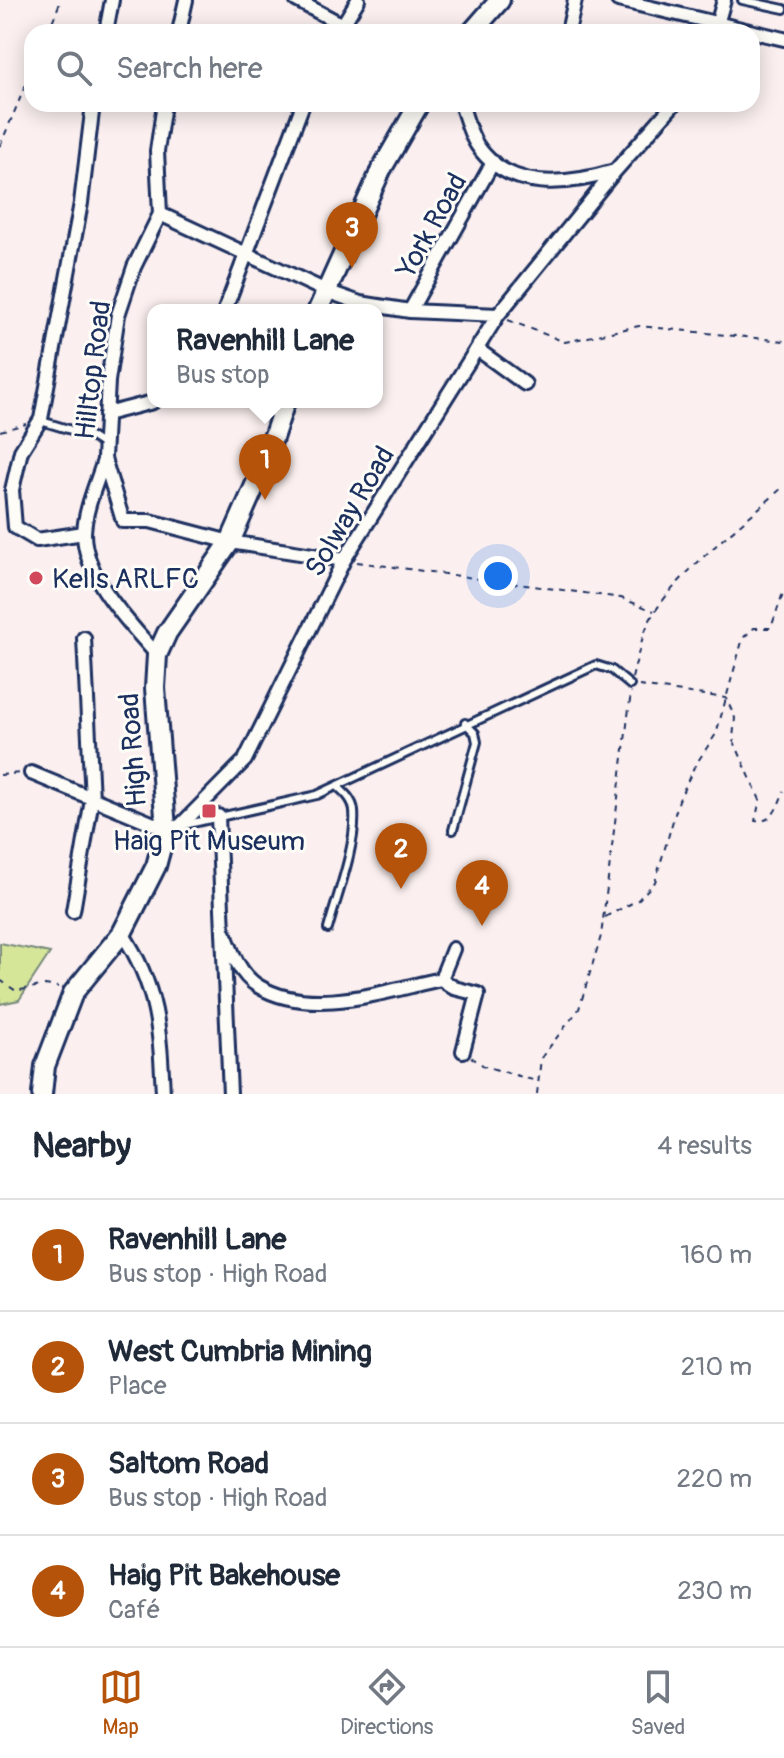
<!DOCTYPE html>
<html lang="en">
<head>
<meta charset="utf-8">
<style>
  body { margin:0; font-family:Pangolin,sans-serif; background:#f6f6f7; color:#1f2937 }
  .you { position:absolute; left:498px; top:576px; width:28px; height:28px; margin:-20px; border:6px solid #fff; border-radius:50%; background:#1a73e8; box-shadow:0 0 0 12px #1a73e833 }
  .badge { display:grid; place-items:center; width:52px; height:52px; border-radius:50%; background:#b45309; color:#fff; font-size:26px; font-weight:700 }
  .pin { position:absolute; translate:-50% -66px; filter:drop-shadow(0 2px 4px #0008) }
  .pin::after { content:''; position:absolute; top:42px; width:28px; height:24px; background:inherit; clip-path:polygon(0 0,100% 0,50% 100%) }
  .popup { position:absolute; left:147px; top:304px; width:236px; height:104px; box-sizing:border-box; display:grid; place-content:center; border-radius:16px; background:#fff; filter:drop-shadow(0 2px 6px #0005); font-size:26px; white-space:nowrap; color:#747a83 }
  .popup b { font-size:30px; color:#1f2937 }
  .popup::after { content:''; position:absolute; left:50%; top:100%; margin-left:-16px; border:16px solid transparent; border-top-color:#fff }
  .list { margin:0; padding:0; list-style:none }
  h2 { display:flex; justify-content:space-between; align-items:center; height:104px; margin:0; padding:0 32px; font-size:34px }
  h2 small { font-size:26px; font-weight:400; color:#747a83 }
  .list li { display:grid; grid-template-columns:52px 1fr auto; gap:24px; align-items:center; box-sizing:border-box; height:112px; padding:0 32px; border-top:2px solid #e0e1e3 }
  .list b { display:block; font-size:30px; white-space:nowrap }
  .list p { margin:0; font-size:26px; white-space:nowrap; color:#747a83 }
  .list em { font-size:26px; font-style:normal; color:#747a83 }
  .icon { flex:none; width:44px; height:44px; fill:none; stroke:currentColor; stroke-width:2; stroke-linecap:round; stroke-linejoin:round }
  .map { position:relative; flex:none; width:784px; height:1094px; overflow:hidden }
  .search { position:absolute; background:#fff; box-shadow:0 4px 20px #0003; left:24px; right:24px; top:24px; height:88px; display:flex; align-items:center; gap:20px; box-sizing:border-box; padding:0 28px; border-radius:24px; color:#747a83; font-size:30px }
  .sheet { height:552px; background:#fff }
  nav { display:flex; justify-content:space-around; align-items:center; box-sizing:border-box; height:112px; border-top:2px solid #e0e1e3; background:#fff; font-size:22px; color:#747a83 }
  nav a { display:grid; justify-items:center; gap:4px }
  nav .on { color:#b45309 }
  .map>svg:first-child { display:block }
  .green { fill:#d6e699; stroke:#788a7c; stroke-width:2 }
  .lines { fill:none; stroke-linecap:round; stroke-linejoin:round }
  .lane-casing { stroke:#1b2f5e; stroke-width:12 }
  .street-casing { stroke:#1b2f5e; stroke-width:18 }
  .secondary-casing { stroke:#1b2f5e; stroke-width:24 }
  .path { stroke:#1b2f5e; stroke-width:2; stroke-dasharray:6 6; stroke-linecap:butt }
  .lane { stroke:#fdfcf7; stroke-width:6 }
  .street { stroke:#fdfcf7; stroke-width:12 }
  .secondary { stroke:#fdfcf7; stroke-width:18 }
  .poi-dot { fill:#d1495b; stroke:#fdfcf7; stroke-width:3 }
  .labels { text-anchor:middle; stroke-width:6; stroke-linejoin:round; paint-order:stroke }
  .street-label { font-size:28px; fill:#1b2f5e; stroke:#fdfcf7 }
  .poi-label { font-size:28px; fill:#1b2f5e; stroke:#fdfcf7; text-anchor:start }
</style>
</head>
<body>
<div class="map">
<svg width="784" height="1094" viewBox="0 0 784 1094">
  <rect width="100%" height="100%" fill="#fbefef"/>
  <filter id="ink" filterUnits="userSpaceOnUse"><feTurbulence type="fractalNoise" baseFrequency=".0125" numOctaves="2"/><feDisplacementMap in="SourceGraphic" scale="16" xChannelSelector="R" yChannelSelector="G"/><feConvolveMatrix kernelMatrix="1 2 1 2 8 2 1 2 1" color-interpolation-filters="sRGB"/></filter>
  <g filter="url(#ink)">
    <path class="green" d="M 0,943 L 50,953 L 19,1000 L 0,1004 Z"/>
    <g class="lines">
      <defs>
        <path id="lane" d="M 742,0 L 784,9
          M 41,421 L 88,435 L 105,446
          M 184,825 L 317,795 L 596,665 L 612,670 L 630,685
          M 453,830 L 477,742 L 475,733 L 465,723
          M 328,929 C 337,896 357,844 354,811 C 353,800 345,793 337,786"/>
        <path id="street" d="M 296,0 L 356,32
          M 618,0 L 784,39
          M 339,31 L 358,0
          M 106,32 L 112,0
          M 179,32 L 186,0
          M 568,32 L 575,0
          M 715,32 L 724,0
          M 164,104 L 157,151 L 160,214 L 134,267 L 118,315 L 108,381 L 104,458 L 123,521 L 150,521 L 230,542 L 344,560
          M 461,104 C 466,117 469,133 477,145 C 509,193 568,185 615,171
          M 160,214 L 326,291 L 360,303 L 410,311 L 498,315
          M 225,310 L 303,104
          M 410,311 L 493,162
          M 477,349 L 525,384
          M 106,414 L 153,402
          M 104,460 C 97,483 85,508 84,533 C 84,578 130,623 157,655
          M 84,533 L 37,540 L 15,527 L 12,490 L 21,451 L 41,419 L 81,203 L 93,104
          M 31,773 L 166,829 L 180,826 L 245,760 L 344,560 L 498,315 L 615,171 L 674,104
          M 218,816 L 230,1094
          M 73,911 L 92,799 L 84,638
          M 122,933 C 158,987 160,1031 163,1094
          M 225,934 C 232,953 240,975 258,986 C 311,1018 385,991 441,979 L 453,949
          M 441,979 L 454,988 L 478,994 L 463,1051"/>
        <path id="secondary" d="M 472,32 L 500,0
          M 318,310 L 381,170 L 419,104
          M 42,1094 L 45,1066 L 73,993 L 122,933 L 156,866 L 166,829 L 155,688 L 157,655 L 167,633 L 230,542 L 264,465 L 285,402"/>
      </defs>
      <use href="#lane" class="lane-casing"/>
      <use href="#street" class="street-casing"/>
      <use href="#secondary" class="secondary-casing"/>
      <path class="path" d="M 48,32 L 61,0
        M 0,146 L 32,70
        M 508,320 L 565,342 L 639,326 L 784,341
        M 0,431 L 26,424
        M 357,562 L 621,598 L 654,611
        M 632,678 C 638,656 642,632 654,613 C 684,567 744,523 784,486
        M 639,686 L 726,698 L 735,718 L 733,739 L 760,800 L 755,821 C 774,823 778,805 784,791
        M 0,775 L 21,773
        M 605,917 L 638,900 L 655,882 L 679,800 L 694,767 L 716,734 L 743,638 L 754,628 L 771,628 L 784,590
        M 0,980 L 16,991 L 45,985 L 58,987
        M 471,1057 L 484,1066 L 536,1081
        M 537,1094 L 541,1058 L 579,1009 L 601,936 L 631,692"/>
      <use href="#lane" class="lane"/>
      <use href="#street" class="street"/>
      <use href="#secondary" class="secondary"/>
    </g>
  </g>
  <g class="poi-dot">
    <circle cx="36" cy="578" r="8"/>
    <rect x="201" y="803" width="16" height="16" rx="4"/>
  </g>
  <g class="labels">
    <g class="street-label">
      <text transform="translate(431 225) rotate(-61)" y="10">York Road</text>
      <text transform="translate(92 370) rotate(-83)" y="10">Hilltop Road</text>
      <text transform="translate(349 511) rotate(-59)" y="10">Solway Road</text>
      <text transform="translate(132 750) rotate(-94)" y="10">High Road</text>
    </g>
    <g class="poi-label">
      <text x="52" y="588">Kells ARLFC</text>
      <text x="209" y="850" text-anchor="middle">Haig Pit Museum</text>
    </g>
  </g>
</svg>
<div class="you"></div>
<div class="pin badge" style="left:265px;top:500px">1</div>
<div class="popup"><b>Ravenhill Lane</b>Bus stop</div>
<div class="pin badge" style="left:401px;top:889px">2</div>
<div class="pin badge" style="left:352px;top:268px">3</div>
<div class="pin badge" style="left:482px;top:926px">4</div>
<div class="search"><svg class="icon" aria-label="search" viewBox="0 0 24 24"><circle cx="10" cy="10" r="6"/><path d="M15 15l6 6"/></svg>Search here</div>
</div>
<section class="sheet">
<h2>Nearby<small>4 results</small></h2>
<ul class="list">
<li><span class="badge">1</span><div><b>Ravenhill Lane</b><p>Bus stop · High Road</p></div><em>160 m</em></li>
<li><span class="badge">2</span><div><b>West Cumbria Mining</b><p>Place</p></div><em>210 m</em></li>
<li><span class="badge">3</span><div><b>Saltom Road</b><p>Bus stop · High Road</p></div><em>220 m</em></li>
<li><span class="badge">4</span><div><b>Haig Pit Bakehouse</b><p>Café</p></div><em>230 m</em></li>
</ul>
</section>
<nav>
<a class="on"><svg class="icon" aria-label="map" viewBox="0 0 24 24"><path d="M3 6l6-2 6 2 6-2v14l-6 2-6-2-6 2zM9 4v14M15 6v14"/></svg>Map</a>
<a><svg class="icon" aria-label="directions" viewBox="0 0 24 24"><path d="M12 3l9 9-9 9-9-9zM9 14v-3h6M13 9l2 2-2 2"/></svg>Directions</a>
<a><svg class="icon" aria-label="saved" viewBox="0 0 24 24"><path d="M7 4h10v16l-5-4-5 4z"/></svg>Saved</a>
</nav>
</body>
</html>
